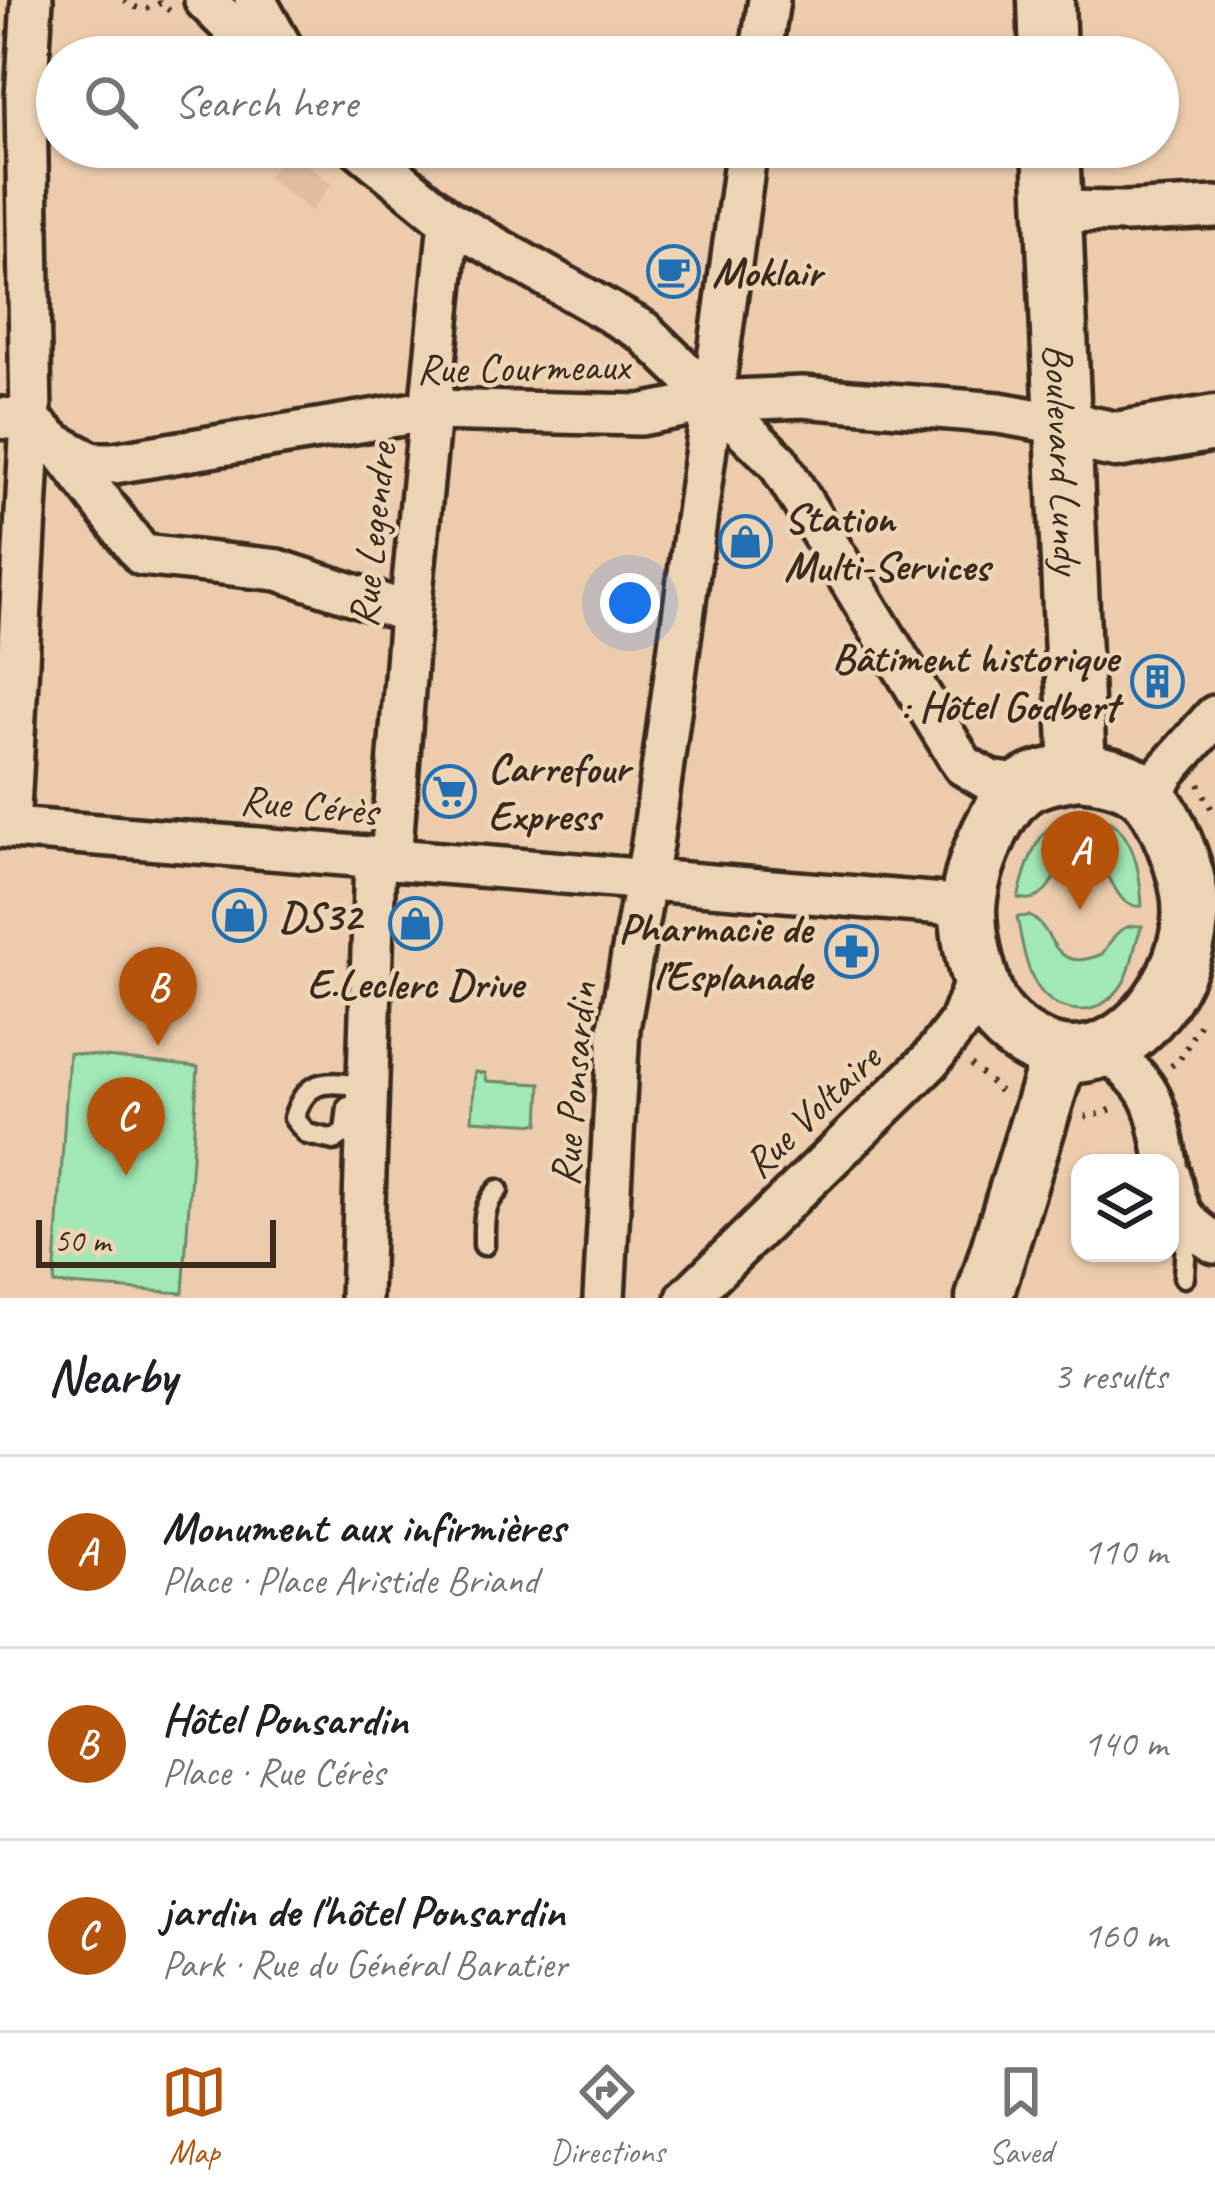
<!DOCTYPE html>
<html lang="en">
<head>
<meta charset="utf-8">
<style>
  body { margin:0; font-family:Caveat,sans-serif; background:#f2f2f2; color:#202124 }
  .controls { position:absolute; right:36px; bottom:36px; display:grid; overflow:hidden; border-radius:24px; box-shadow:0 3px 9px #0004 }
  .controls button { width:108px; height:108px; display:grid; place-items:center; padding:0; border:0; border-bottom:3px solid #e0e0e0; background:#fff; color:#202124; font:60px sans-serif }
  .scale { position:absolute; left:36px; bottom:30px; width:240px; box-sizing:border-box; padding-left:12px; border:6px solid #3b2a1e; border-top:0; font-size:33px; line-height:42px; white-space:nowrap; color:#3b2a1e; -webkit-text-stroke:9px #edd4b5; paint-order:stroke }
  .you { position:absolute; left:630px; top:603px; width:42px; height:42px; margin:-30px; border:9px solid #fff; border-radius:50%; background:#1a73e8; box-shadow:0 0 0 18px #1a73e833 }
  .badge { display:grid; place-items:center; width:78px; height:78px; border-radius:50%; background:#b45309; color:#fff; font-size:39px; font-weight:700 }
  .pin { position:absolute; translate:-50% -99px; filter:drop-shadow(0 3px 6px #0008) }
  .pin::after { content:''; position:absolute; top:63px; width:42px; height:36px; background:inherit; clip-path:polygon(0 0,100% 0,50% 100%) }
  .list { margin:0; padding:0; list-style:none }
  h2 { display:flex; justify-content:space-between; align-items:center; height:156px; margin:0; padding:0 48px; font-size:51px }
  h2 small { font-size:39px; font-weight:400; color:#757577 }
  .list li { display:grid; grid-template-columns:78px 1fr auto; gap:36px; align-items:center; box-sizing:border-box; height:192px; padding:0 48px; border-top:3px solid #e0e0e0 }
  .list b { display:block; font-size:45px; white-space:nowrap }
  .list p { margin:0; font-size:39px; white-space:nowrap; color:#757577 }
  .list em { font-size:39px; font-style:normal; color:#757577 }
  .icon { flex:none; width:66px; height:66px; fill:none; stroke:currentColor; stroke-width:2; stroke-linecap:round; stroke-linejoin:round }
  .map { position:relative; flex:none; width:1215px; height:1298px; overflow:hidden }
  .search { position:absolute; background:#fff; box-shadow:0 3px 9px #0004; left:36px; right:36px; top:36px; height:132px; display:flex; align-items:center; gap:30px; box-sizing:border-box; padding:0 42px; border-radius:66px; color:#757577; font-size:45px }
  .sheet { height:732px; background:#fff }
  nav { display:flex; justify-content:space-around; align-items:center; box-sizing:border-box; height:168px; border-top:3px solid #e0e0e0; background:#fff; font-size:33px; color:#757577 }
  nav a { display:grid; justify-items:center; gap:6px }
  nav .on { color:#b45309 }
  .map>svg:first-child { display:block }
  .built { fill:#e0bd9f }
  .green { fill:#a2e8b5; stroke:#6e896a; stroke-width:3 }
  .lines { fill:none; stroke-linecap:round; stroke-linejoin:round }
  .lane-casing { stroke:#3b2a1e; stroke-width:27 }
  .street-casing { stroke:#3b2a1e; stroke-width:48 }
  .secondary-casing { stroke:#3b2a1e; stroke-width:63 }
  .path { stroke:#3b2a1e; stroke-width:6; stroke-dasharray:3 9; stroke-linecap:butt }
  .lane { stroke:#edd4b5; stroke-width:18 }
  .street { stroke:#edd4b5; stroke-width:39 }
  .secondary { stroke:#edd4b5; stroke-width:54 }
  .labels { text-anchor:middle; stroke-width:9; stroke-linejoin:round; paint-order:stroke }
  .poi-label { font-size:42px; font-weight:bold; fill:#3b2a1e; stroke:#edd4b5; text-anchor:start }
  .street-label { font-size:42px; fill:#3b2a1e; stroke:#edd4b5 }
</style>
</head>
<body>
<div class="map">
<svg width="1215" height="1298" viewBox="0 0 1215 1298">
  <rect width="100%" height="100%" fill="#ecccad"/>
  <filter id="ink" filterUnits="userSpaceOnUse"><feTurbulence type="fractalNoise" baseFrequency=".00833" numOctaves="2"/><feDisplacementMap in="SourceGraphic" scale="24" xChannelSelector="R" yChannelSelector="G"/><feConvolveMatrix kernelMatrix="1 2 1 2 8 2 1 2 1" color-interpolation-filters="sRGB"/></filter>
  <g filter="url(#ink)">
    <path class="built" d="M 289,150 L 332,184 L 311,211 L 267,177 Z"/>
    <path class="green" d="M 1085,812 C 1132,820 1140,865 1142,906 C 1108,911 1115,851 1078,858 C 1049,863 1054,907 1018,898 C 1027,861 1040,814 1085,812 Z
      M 1029,916 C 1057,928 1049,976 1102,954 C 1114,938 1118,923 1142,926 C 1132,947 1134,970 1119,989 C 1109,1001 1095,1011 1079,1010 C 1029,1007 1025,956 1017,917 Z
      M 69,1053 L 198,1067 L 183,1293 L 54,1284 Z
      M 475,1072 L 485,1073 L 487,1081 L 541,1084 L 539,1124 L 472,1120 Z"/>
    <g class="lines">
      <defs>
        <path id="lane" d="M 348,1107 L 345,1132 L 334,1140 L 307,1134 L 294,1118 C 307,1074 331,1083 368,1086
          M 484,1245 C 484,1223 482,1206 498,1190
          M 1184,1277 L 1187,1224"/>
        <path id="street" d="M 205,0 L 262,57
          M 255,0 L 287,57
          M 760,57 L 769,0
          M 359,147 L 449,221 L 643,331 L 778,462 L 963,765 L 990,781 L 1025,786
          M 1054,211 L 1126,212 L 1215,207
          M 0,418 L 31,421 L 56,444 L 92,463 L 114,463 L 432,410 L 640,415 L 713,401 L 802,397 L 999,413 L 1061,424
          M 60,448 L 142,555 L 278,570 L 410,613
          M 1151,800 L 1166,771 L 1215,716
          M 0,827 L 968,906
          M 9,828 L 31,421 L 26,97 L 32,0
          M 391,859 L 410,613 L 449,221
          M 1104,1049 C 1155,1088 1155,1102 1167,1163
          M 1170,1176 C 1178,1215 1182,1221 1215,1243
          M 361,1298 L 375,858
          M 604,1298 L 619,1028 L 652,844 L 747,147
          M 687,1298 L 930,1061 L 959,1023 L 978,975"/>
        <g id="secondary">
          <path d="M 1046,0 L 1048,57"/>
          <path id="s1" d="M 1051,147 L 1078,771"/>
          <path d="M 1061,424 L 1087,434 L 1116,440 L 1215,423"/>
          <path d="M 1078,771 C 1096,773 1114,775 1131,784 C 1150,793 1162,814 1170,833 C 1182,860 1193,891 1190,921 C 1184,992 1116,1082 1038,1047 C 1017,1037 995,1019 986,997 C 976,970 968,938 968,908 C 970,871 994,807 1025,786 C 1039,777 1062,774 1078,771 Z"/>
          <path d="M 984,1298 L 1059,1056"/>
        </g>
      </defs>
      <use href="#lane" class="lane-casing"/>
      <use href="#street" class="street-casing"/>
      <use href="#secondary" class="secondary-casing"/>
      <path class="path" d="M 125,0 C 135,10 148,12 160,3 L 175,15
        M 1199,784 L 1215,816
        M 971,1065 L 1005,1096
        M 1171,1066 L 1180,1059 L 1200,1023
        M 1085,1117 L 1104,1113 L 1117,1106"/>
      <use href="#lane" class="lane"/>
      <use href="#street" class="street"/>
      <use href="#secondary" class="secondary"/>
    </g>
  </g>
  <defs>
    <symbol id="cafe-ring" viewBox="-11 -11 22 22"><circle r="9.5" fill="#edd4b5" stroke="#1f6fb2" stroke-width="1.5"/><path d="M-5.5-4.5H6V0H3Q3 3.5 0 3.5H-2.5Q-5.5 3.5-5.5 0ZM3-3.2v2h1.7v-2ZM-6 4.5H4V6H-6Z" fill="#1f6fb2"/></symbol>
    <symbol id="shop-ring" viewBox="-11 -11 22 22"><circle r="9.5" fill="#edd4b5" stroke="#1f6fb2" stroke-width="1.5"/><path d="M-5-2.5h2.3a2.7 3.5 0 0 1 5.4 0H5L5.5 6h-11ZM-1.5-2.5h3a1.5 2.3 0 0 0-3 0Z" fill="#1f6fb2"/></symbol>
    <symbol id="building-ring" viewBox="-11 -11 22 22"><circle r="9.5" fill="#edd4b5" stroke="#1f6fb2" stroke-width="1.5"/><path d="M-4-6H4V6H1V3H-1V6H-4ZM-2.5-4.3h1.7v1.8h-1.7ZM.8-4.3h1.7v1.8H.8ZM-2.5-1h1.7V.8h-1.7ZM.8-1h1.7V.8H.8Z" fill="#1f6fb2"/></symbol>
    <symbol id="supermarket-ring" viewBox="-11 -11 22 22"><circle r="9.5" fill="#edd4b5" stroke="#1f6fb2" stroke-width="1.5"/><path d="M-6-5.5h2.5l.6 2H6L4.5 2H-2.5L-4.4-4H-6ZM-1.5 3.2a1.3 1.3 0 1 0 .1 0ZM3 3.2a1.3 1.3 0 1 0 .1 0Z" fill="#1f6fb2"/></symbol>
    <symbol id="pharmacy-ring" viewBox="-11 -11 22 22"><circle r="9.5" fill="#edd4b5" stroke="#1f6fb2" stroke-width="1.5"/><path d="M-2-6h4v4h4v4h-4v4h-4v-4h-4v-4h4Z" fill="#1f6fb2"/></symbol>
  </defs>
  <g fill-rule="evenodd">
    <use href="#cafe-ring" x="644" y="242" width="59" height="59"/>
    <use href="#shop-ring" x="716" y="512" width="59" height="59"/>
    <use href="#building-ring" x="1128" y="652" width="59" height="59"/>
    <use href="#supermarket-ring" x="420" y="762" width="59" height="59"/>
    <use href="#shop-ring" x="210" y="886" width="59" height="59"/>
    <use href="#shop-ring" x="386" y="894" width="59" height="59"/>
    <use href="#pharmacy-ring" x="822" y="922" width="59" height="59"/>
  </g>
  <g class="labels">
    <g class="poi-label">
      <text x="712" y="286">Moklair</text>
      <text x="784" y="532">Station<tspan x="784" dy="48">Multi-Services</tspan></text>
      <text x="1118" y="672" text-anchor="end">Bâtiment historique<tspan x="1118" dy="48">: Hôtel Godbert</tspan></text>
      <text x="488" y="782">Carrefour<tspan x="488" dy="48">Express</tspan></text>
      <text x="279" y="930">DS32</text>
      <text x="812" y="942" text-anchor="end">Pharmacie de<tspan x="812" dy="48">l’Esplanade</tspan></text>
      <text x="415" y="998" text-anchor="middle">E.Leclerc Drive</text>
    </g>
    <g class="street-label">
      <text transform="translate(523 366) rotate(-1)" y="15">Rue Courmeaux</text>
      <text dy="15" stroke="none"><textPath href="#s1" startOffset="312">Boulevard Lundy</textPath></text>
      <text transform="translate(371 535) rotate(-84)" y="15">Rue Legendre</text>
      <text transform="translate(309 804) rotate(5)" y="15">Rue Cérès</text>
      <text transform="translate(572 1084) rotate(-85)" y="15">Rue Ponsardin</text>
      <text transform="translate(811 1110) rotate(-44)" y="15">Rue Voltaire</text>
    </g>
  </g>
</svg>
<div class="controls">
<button><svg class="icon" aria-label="layers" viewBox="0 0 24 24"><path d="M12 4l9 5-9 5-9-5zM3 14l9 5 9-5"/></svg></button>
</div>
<div class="scale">50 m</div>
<div class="you"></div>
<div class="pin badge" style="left:1080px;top:910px">A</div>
<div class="pin badge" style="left:158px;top:1046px">B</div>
<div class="pin badge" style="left:126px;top:1176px">C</div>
<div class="search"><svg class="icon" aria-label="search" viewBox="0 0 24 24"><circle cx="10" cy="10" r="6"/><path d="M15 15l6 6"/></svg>Search here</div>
</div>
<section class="sheet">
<h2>Nearby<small>3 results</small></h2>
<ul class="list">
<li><span class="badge">A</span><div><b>Monument aux infirmières</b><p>Place · Place Aristide Briand</p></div><em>110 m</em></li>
<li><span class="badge">B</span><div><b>Hôtel Ponsardin</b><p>Place · Rue Cérès</p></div><em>140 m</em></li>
<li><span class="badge">C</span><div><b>jardin de l'hôtel Ponsardin</b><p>Park · Rue du Général Baratier</p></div><em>160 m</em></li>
</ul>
</section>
<nav>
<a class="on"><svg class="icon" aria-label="map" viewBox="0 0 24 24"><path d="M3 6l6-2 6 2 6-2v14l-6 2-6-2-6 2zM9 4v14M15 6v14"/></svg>Map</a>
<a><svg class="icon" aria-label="directions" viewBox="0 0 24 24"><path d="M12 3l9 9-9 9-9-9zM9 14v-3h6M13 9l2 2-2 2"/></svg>Directions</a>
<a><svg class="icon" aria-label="saved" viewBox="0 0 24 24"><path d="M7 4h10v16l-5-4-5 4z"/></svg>Saved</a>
</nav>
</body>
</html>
